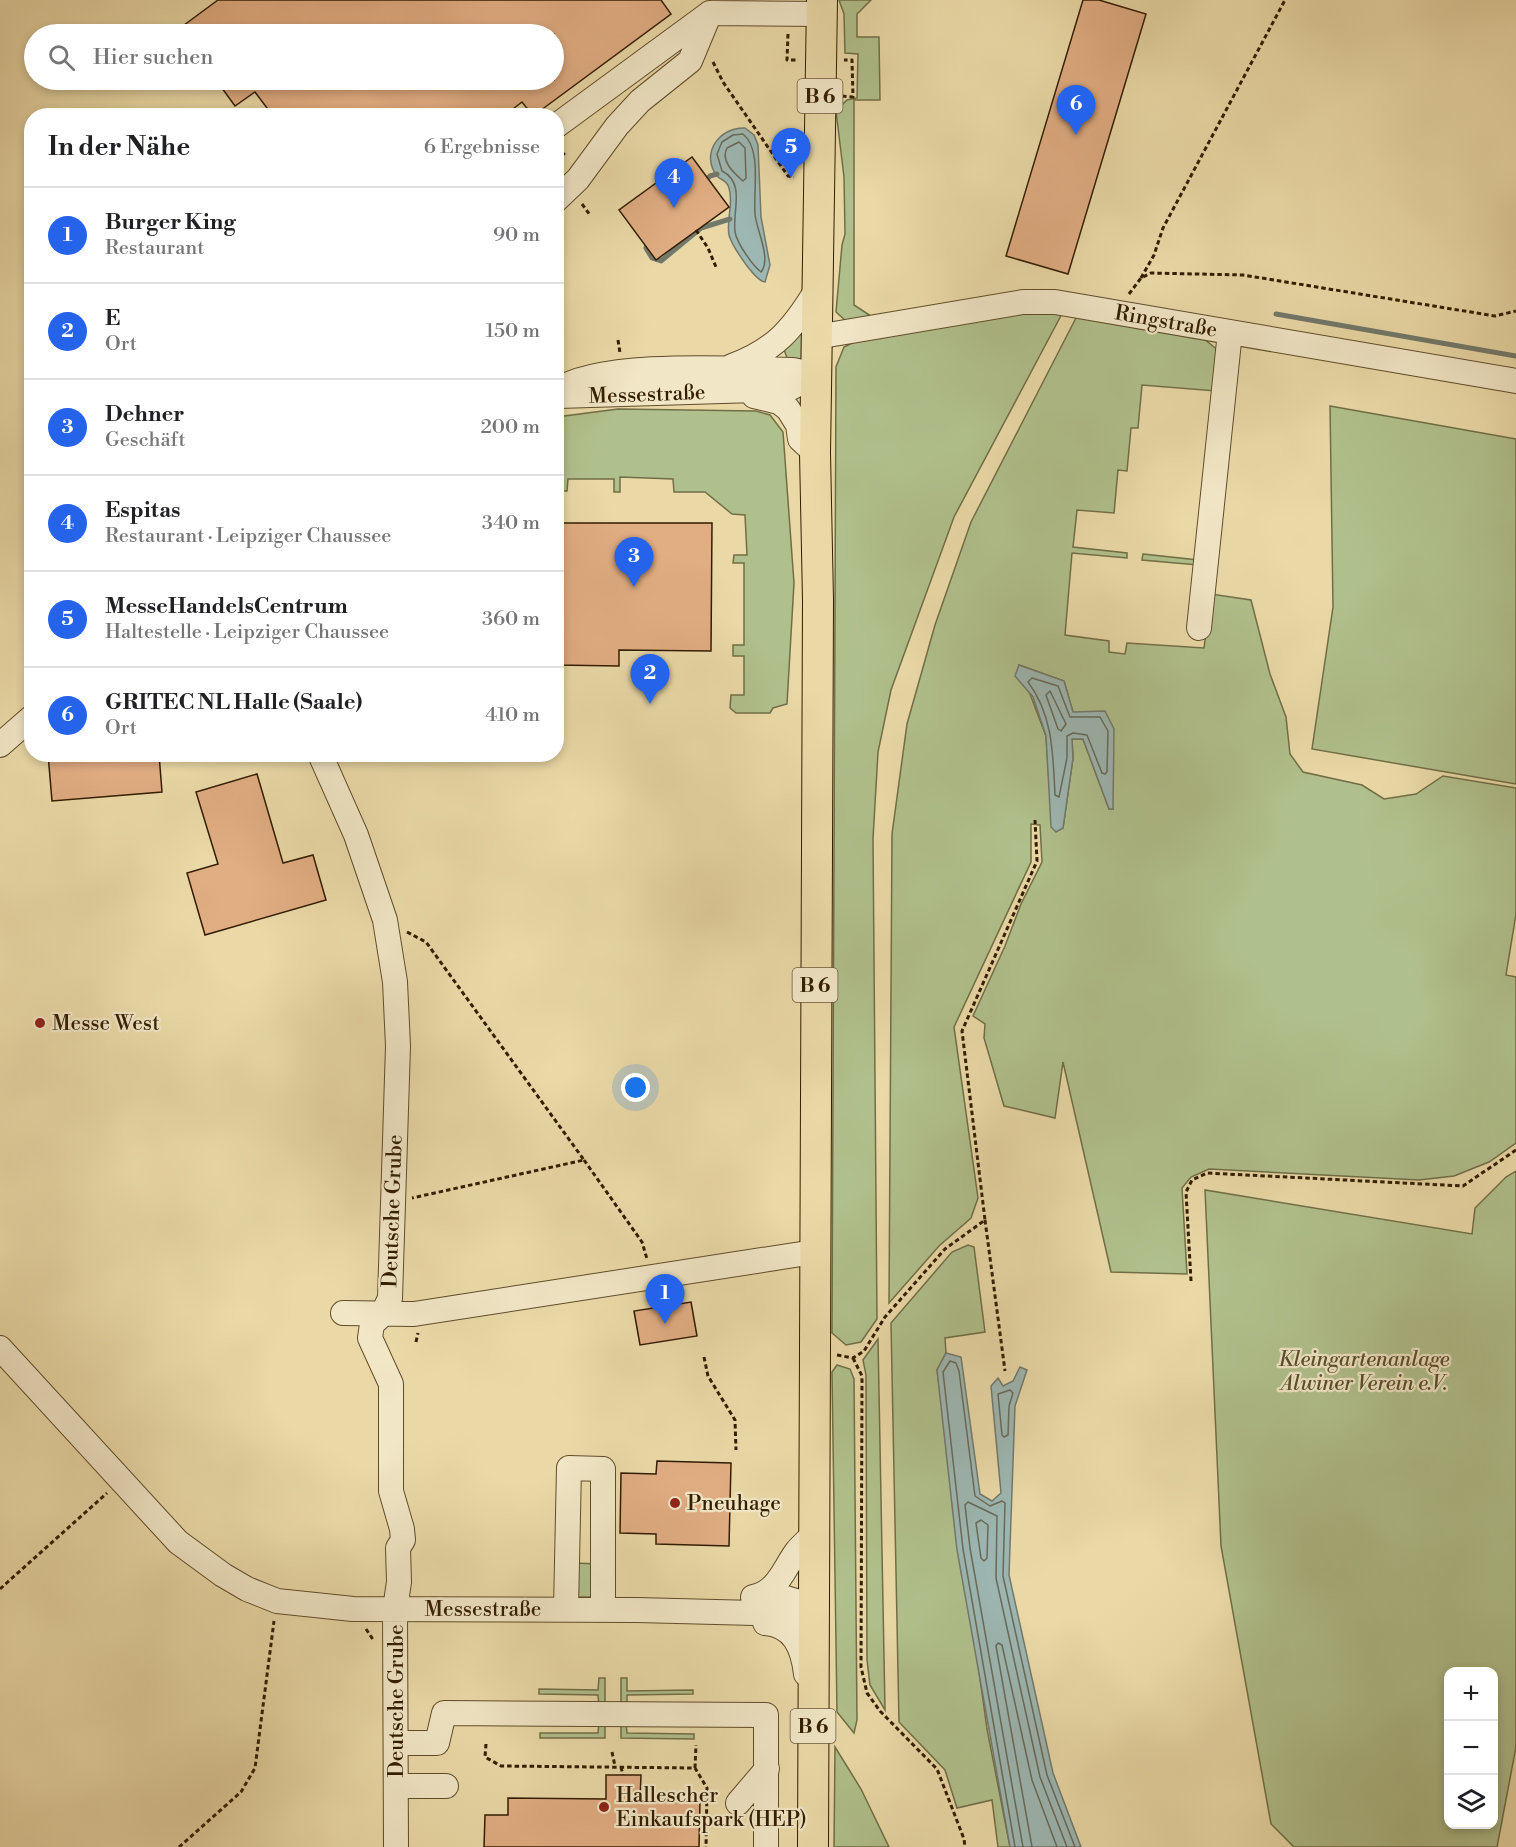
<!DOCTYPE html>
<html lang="de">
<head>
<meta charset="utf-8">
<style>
  body { margin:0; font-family:"Libre Bodoni",serif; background:#f2f2f2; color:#202124 }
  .controls { position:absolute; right:18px; bottom:18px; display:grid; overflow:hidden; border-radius:12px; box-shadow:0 3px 9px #0003 }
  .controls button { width:54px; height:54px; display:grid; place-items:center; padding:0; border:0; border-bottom:2px solid #e0e0e0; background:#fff; color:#202124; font:30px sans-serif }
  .you { position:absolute; left:636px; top:1088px; width:21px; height:21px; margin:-15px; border:4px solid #fff; border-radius:50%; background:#1a73e8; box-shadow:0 0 0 9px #1a73e833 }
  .badge { display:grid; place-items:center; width:39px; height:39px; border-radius:50%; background:#2563eb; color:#fff; font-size:20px; font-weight:700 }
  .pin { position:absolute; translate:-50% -50px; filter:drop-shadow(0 2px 3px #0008) }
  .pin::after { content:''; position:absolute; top:32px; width:21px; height:18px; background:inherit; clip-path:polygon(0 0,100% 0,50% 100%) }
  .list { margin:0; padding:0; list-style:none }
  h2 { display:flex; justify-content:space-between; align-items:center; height:78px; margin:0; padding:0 24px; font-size:26px }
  h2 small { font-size:20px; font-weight:400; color:#757577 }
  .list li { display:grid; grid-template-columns:39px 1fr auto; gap:18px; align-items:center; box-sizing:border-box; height:96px; padding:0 24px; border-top:2px solid #e0e0e0 }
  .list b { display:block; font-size:22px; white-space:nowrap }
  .list p { margin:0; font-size:20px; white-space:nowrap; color:#757577 }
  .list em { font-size:20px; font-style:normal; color:#757577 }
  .icon { flex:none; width:33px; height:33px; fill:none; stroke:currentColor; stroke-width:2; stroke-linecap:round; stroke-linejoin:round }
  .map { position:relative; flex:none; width:1516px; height:1847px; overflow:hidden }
  .search { position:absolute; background:#fff; box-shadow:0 3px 9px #0003; left:24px; top:24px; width:540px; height:66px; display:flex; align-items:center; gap:15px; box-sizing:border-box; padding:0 21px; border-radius:33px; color:#757577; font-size:22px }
  .panel { position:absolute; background:#fff; box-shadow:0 3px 9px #0003; left:24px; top:108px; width:540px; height:654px; border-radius:24px }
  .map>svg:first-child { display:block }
  .green { fill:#b0c08c; stroke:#716e46; stroke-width:1.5; fill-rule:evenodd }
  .water { fill:#9db7b3; stroke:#72796b; stroke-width:1.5 }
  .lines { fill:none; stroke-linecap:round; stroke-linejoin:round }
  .shore { stroke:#686a5a; stroke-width:1.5 }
  .stream { stroke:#72796b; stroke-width:5 }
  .building { fill:#e1ad83; stroke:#321d00; stroke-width:1.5 }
  .minor-casing { stroke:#604c2a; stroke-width:26 }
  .major-casing { stroke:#321d00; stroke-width:32 }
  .path { stroke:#321d00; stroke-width:3; stroke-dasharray:4.5 3; stroke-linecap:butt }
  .minor { stroke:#f1e6c6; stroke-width:24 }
  .major { stroke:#ead9a7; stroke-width:30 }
  .poi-dot { fill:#8f2418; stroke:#f1e6c6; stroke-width:2 }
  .labels { text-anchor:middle; stroke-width:4.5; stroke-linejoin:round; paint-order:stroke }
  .shield { fill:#f1e6c6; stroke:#6b593b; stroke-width:1.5 }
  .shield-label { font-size:20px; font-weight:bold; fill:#321d00 }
  .street-label { font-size:21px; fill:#321d00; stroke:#f1e6c6 }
  .poi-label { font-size:21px; fill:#321d00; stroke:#f1e6c6; text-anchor:start }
  .park-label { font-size:21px; font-style:italic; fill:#584e2a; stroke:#f1e6c6 }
</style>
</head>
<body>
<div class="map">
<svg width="1516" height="1847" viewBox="0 0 1516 1847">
  <rect width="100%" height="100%" fill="#ead9a7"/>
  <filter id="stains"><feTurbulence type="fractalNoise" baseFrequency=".00333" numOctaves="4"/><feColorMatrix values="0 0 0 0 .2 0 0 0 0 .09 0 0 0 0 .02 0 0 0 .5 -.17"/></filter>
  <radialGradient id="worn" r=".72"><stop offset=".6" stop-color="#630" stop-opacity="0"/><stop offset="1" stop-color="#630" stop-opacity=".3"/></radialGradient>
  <path class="green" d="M 839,0 L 871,0 L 857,14 L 857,37 L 879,37 L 880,100 L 854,100 L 854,305 L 877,320 L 847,322 L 836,312 L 842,245 L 845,234 L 844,177 L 836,111 L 847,100 L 857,98 L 858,54 L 845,53 L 844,14 Z
    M 1064,310 L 954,517 L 891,690 L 878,752 L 873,839 L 877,1319 L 861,1342 L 846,1345 L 832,1333 L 836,367 L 844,347 L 862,338 L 1002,313 Z
    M 1078,314 L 1198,334 L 1219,351 L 1216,391 L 1142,385 L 1138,428 L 1131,428 L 1127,471 L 1118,470 L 1114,513 L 1077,510 L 1073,547 L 1127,553 L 1127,558 L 1072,553 L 1065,635 L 1109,641 L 1109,652 L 1125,654 L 1127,643 L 1204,648 L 1211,594 L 1251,600 L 1270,674 L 1286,717 L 1290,754 L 1303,772 L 1362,785 L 1384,799 L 1416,794 L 1443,776 L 1516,788 L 1516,914 L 1506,975 L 1516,977 L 1516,1143 L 1489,1162 L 1454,1176 L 1419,1180 L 1209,1169 L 1191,1177 L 1182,1188 L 1187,1274 L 1111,1272 L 1063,1062 L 1055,1118 L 1004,1106 L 984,1038 L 985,1024 L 973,1016 L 1005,946 L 1021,904 L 1042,862 L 1040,825 L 1031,824 L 1031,862 L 954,1027 L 978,1198 L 971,1218 L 939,1246 L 889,1303 L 892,834 L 907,724 L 935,625 L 971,522 ZM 1019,665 L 1064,681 L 1073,712 L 1113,809 L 1109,809 L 1083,739 L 1072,739 L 1073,758 L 1063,828 L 1052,827 L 1046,736 Z
    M 803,328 L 802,363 L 789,363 L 783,347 Z
    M 1330,406 L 1516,439 L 1516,784 L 1312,749 L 1333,607 Z
    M 618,409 L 756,411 L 770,415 L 783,432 L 794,583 L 787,704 L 773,708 L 770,713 L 736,713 L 730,708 L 731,695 L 744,695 L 744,656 L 733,656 L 733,645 L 744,645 L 744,563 L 733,563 L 734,555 L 747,555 L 745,515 L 732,514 L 705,492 L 674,492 L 673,479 L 620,477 L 620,492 L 614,492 L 614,479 L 568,479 L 567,491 L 557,491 L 557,417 Z
    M 1143,554 L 1198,560 L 1198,565 L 1142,560 Z
    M 1516,1171 L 1516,1747 L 1497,1847 L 1294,1847 L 1271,1824 L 1221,1546 L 1205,1190 L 1472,1234 L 1475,1208 L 1506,1177 ZM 1448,1672 L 1494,1672 L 1494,1824 L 1448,1824 Z
    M 968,1245 L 974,1247 L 985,1332 L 945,1338 L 946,1353 L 937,1370 L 987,1729 L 1010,1847 L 998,1847 L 992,1800 L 957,1808 L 945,1770 L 899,1722 L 891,1323 L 952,1252 Z
    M 878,1339 L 885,1710 L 870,1685 L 867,1660 L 866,1375 L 863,1360 Z
    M 837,1365 L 850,1369 L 854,1379 L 857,1720 L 854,1733 L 837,1712 L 832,1372 Z
    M 575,1563 L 597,1564 L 595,1597 L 575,1597 Z
    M 599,1678 L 605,1678 L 605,1707 L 599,1707 L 598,1695 L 539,1694 L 539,1689 L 598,1690 Z
    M 621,1678 L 627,1678 L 627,1691 L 693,1690 L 693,1694 L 627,1695 L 627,1707 L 621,1707 Z
    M 599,1722 L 605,1722 L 605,1738 L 540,1738 L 540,1733 L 598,1733 Z
    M 621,1722 L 626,1722 L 627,1733 L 694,1734 L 694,1739 L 621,1738 Z
    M 835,1747 L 861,1789 L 889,1847 L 834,1847 Z"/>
  <path class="water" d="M 745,128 L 754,135 L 758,145 L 761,217 L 770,265 L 765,282 C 755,281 732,246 729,235 C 726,220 734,203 729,188 C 727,180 722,181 717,176 C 700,154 719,127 745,128 Z
    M 1019,665 L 1064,681 L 1073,712 L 1105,711 L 1114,729 L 1113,809 L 1109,809 L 1083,739 L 1072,739 L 1073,758 L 1063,828 L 1056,832 L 1051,827 L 1046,736 L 1033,697 L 1015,676 Z
    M 946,1353 L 961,1357 L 980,1494 L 992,1501 L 1001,1493 L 991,1386 L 998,1378 L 1003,1386 L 1013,1381 L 1020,1367 L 1027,1370 L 1015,1406 L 1009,1575 L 1053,1773 L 1081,1847 L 1010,1847 L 957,1550 L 937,1370 Z"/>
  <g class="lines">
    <path class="shore" d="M 743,134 C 762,149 753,191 755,214 C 756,229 772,259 761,272 C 752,265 737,243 735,232 C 732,212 746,183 722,171 L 717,154 L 722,142 L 733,135 Z
      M 739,142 L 745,148 L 746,178 L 743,181 C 734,173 720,161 727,148 Z
      M 1032,678 L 1058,686 L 1070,717 L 1100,717 L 1108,731 L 1107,772 L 1105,774 L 1102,773 L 1087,735 L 1073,733 L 1067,736 L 1067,758 L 1059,797 L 1055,795 C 1053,754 1053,715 1028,682 Z
      M 1050,691 L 1066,724 L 1061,731 L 1058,729 L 1046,695 Z
      M 1010,1390 L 1013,1393 L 1009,1406 L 1008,1435 L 1004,1437 L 1002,1435 L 998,1394 Z
      M 981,1520 L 988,1525 L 987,1558 L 984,1561 L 981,1558 L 976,1523 Z
      M 1015,1847 L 963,1549 L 943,1372 L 950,1361 L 956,1363 L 959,1371 L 975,1496 L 990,1506 L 1002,1501 L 1005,1503 L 1003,1576 L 1047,1775 L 1075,1847
      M 1023,1847 L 970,1548 L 965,1505 L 968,1502 L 997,1516 L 996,1578 L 1040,1777 L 1067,1847
      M 1032,1847 L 996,1646 L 998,1643 L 1002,1645 L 1032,1780 L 1057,1847"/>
    <path class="stream" d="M 703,183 L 710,176 L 717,174
      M 648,242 L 646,248 L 652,258 L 661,261 L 701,228 L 730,219
      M 1276,314 L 1516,356"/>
  </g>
  <path class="building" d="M 218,0 L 661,0 L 671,14 L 533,116 L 522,102 L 504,116 L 273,116 L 255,92 L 235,106 L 216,80 L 554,80 L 554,34 L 172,34 Z
    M 1083,0 L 1099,0 L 1146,14 L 1068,274 L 1006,256 Z
    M 692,157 L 729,207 L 656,260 L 619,210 Z
    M 556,523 L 712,523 L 711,651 L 619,650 L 619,666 L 556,665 Z
    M 48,754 L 159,754 L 162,792 L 52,801 Z
    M 257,774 L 283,863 L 313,855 L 326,900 L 205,935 L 187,873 L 218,864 L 196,792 Z
    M 691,1302 L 697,1336 L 640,1345 L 634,1311 Z
    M 657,1461 L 731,1463 L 729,1546 L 656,1544 L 656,1534 L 620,1533 L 621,1473 L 656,1474 Z
    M 606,1775 L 641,1775 L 640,1799 L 700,1800 L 699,1847 L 484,1847 L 485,1815 L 508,1815 L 508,1798 L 606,1799 Z"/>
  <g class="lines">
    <defs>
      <path id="minor" d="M 556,126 L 710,13
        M 556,200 L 578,179 L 617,126 L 640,101 L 690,61 L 710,13 L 822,14
        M 816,337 L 1023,302 L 1055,302 L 1516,381
        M 732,366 C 774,351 793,329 816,291
        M 556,391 C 599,360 737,369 793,370 L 815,375
        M 558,396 L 789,389 L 815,375
        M 754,396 L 779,402 L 788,409 L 798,425 L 800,439 L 815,453
        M 1199,628 L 1230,332
        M 0,745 L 32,717
        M 320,754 L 356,835 L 385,920 L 395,982 L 398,1046 L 390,1298 L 382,1315 L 372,1324 L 370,1338 L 391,1384 L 391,1491 L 402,1529 L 403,1540 L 398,1548 L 399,1582 L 395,1609 L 396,1847
        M 343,1313 L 414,1314 L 814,1252
        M 0,1348 L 178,1542 L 223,1575 L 247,1589 L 277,1601 L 353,1609 L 637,1610 L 755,1613 L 792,1618 L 804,1616 L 813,1606 L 779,1596 L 757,1597
        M 753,1597 C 778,1592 784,1568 797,1551 C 802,1545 808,1540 814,1534
        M 566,1609 L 569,1468 L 603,1469 L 603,1609
        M 765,1623 C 794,1625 803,1648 806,1674
        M 397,1743 L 437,1743 L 444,1713 L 766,1715 L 766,1847
        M 396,1786 L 446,1786
        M 738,1803 L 767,1769"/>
      <path id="major" d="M 813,1847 L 818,600 L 815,453 L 822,0"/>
    </defs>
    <use href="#minor" class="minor-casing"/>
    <use href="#major" class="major-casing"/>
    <path class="path" d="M 788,34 L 787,60 L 797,60
      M 713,62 L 723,82 L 781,166 L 788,176 L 794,177
      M 842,96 L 853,97 L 852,60 L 844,60
      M 556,161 L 567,151
      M 582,204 L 590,215
      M 696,230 L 708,248 L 716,267
      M 556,231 L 561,238
      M 1141,278 L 1154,255 L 1163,228 L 1285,0
      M 1129,294 L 1141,278 L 1151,273 L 1243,275 L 1495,316 L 1516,311
      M 618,340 L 620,353
      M 407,932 L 426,942 L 584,1160 L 412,1198
      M 584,1160 L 642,1242 L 647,1259
      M 985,1220 L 1005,1371
      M 1191,1281 L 1186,1192 L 1192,1180 L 1207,1173 L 1463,1186 L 1516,1150
      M 416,1342 L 418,1333
      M 837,1355 L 853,1358 L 864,1351 L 885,1317 L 945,1249 L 985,1220 L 962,1031 L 1037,861 L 1035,820
      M 704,1357 L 708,1376 L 735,1420 L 736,1450
      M 853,1358 L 862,1376 L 861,1667 L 867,1693 L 880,1711 L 937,1769 L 964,1839 L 965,1847
      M 0,1589 L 107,1493
      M 366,1629 L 374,1641
      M 486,1744 L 485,1757 L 501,1766 L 695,1768 L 707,1788 L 706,1847
      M 612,1752 L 615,1766
      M 621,1767 L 623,1775
      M 695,1768 L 696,1745
      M 179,1847 L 241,1792 L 255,1768 L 274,1621"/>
    <use href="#minor" class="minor"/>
    <use href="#major" class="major"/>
  </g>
  <g class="poi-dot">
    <circle cx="40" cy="1023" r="6"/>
    <circle cx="675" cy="1503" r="6"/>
    <circle cx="604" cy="1807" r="6"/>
  </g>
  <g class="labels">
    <g class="shield">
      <rect x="797.5" y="79" width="45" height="34" rx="4.5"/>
      <rect x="792.5" y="968" width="45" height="34" rx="4.5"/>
      <rect x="790.5" y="1709" width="45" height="34" rx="4.5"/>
    </g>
    <g class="shield-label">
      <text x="820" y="103">B 6</text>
      <text x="815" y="992">B 6</text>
      <text x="813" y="1733">B 6</text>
    </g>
    <g class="street-label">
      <text transform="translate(1166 321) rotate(10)" y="7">Ringstraße</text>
      <text transform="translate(647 394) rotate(-2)" y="7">Messestraße</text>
      <text transform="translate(392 1211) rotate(-88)" y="7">Deutsche Grube</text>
      <text x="483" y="1616">Messestraße</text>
      <text transform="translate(396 1701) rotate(-90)" y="7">Deutsche Grube</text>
    </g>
    <g class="poi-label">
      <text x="52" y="1030">Messe West</text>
      <text x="687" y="1510">Pneuhage</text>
      <text x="616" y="1802">Hallescher<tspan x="616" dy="24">Einkaufspark (HEP)</tspan></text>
    </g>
    <g class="park-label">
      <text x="1364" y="1366">Kleingartenanlage<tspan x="1364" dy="24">Alwiner Verein e.V.</tspan></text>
    </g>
  </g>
  <rect width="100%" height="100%" filter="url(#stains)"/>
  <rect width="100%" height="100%" fill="url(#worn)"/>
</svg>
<div class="controls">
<button>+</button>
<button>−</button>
<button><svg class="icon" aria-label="layers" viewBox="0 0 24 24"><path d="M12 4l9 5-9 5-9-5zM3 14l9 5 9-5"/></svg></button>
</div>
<div class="you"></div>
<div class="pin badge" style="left:665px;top:1324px">1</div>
<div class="pin badge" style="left:650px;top:704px">2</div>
<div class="pin badge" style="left:634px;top:587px">3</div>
<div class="pin badge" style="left:674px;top:208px">4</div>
<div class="pin badge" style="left:791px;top:178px">5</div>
<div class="pin badge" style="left:1076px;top:135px">6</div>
<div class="search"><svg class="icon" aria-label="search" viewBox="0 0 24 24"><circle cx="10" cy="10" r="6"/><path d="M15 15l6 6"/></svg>Hier suchen</div>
<section class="panel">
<h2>In der Nähe<small>6 Ergebnisse</small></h2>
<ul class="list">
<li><span class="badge">1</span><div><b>Burger King</b><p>Restaurant</p></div><em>90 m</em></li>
<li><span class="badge">2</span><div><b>E</b><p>Ort</p></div><em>150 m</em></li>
<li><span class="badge">3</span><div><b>Dehner</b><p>Geschäft</p></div><em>200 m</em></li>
<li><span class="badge">4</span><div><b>Espitas</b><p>Restaurant · Leipziger Chaussee</p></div><em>340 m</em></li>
<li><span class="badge">5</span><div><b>MesseHandelsCentrum</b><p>Haltestelle · Leipziger Chaussee</p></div><em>360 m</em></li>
<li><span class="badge">6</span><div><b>GRITEC NL Halle (Saale)</b><p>Ort</p></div><em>410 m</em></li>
</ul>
</section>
</div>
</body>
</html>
